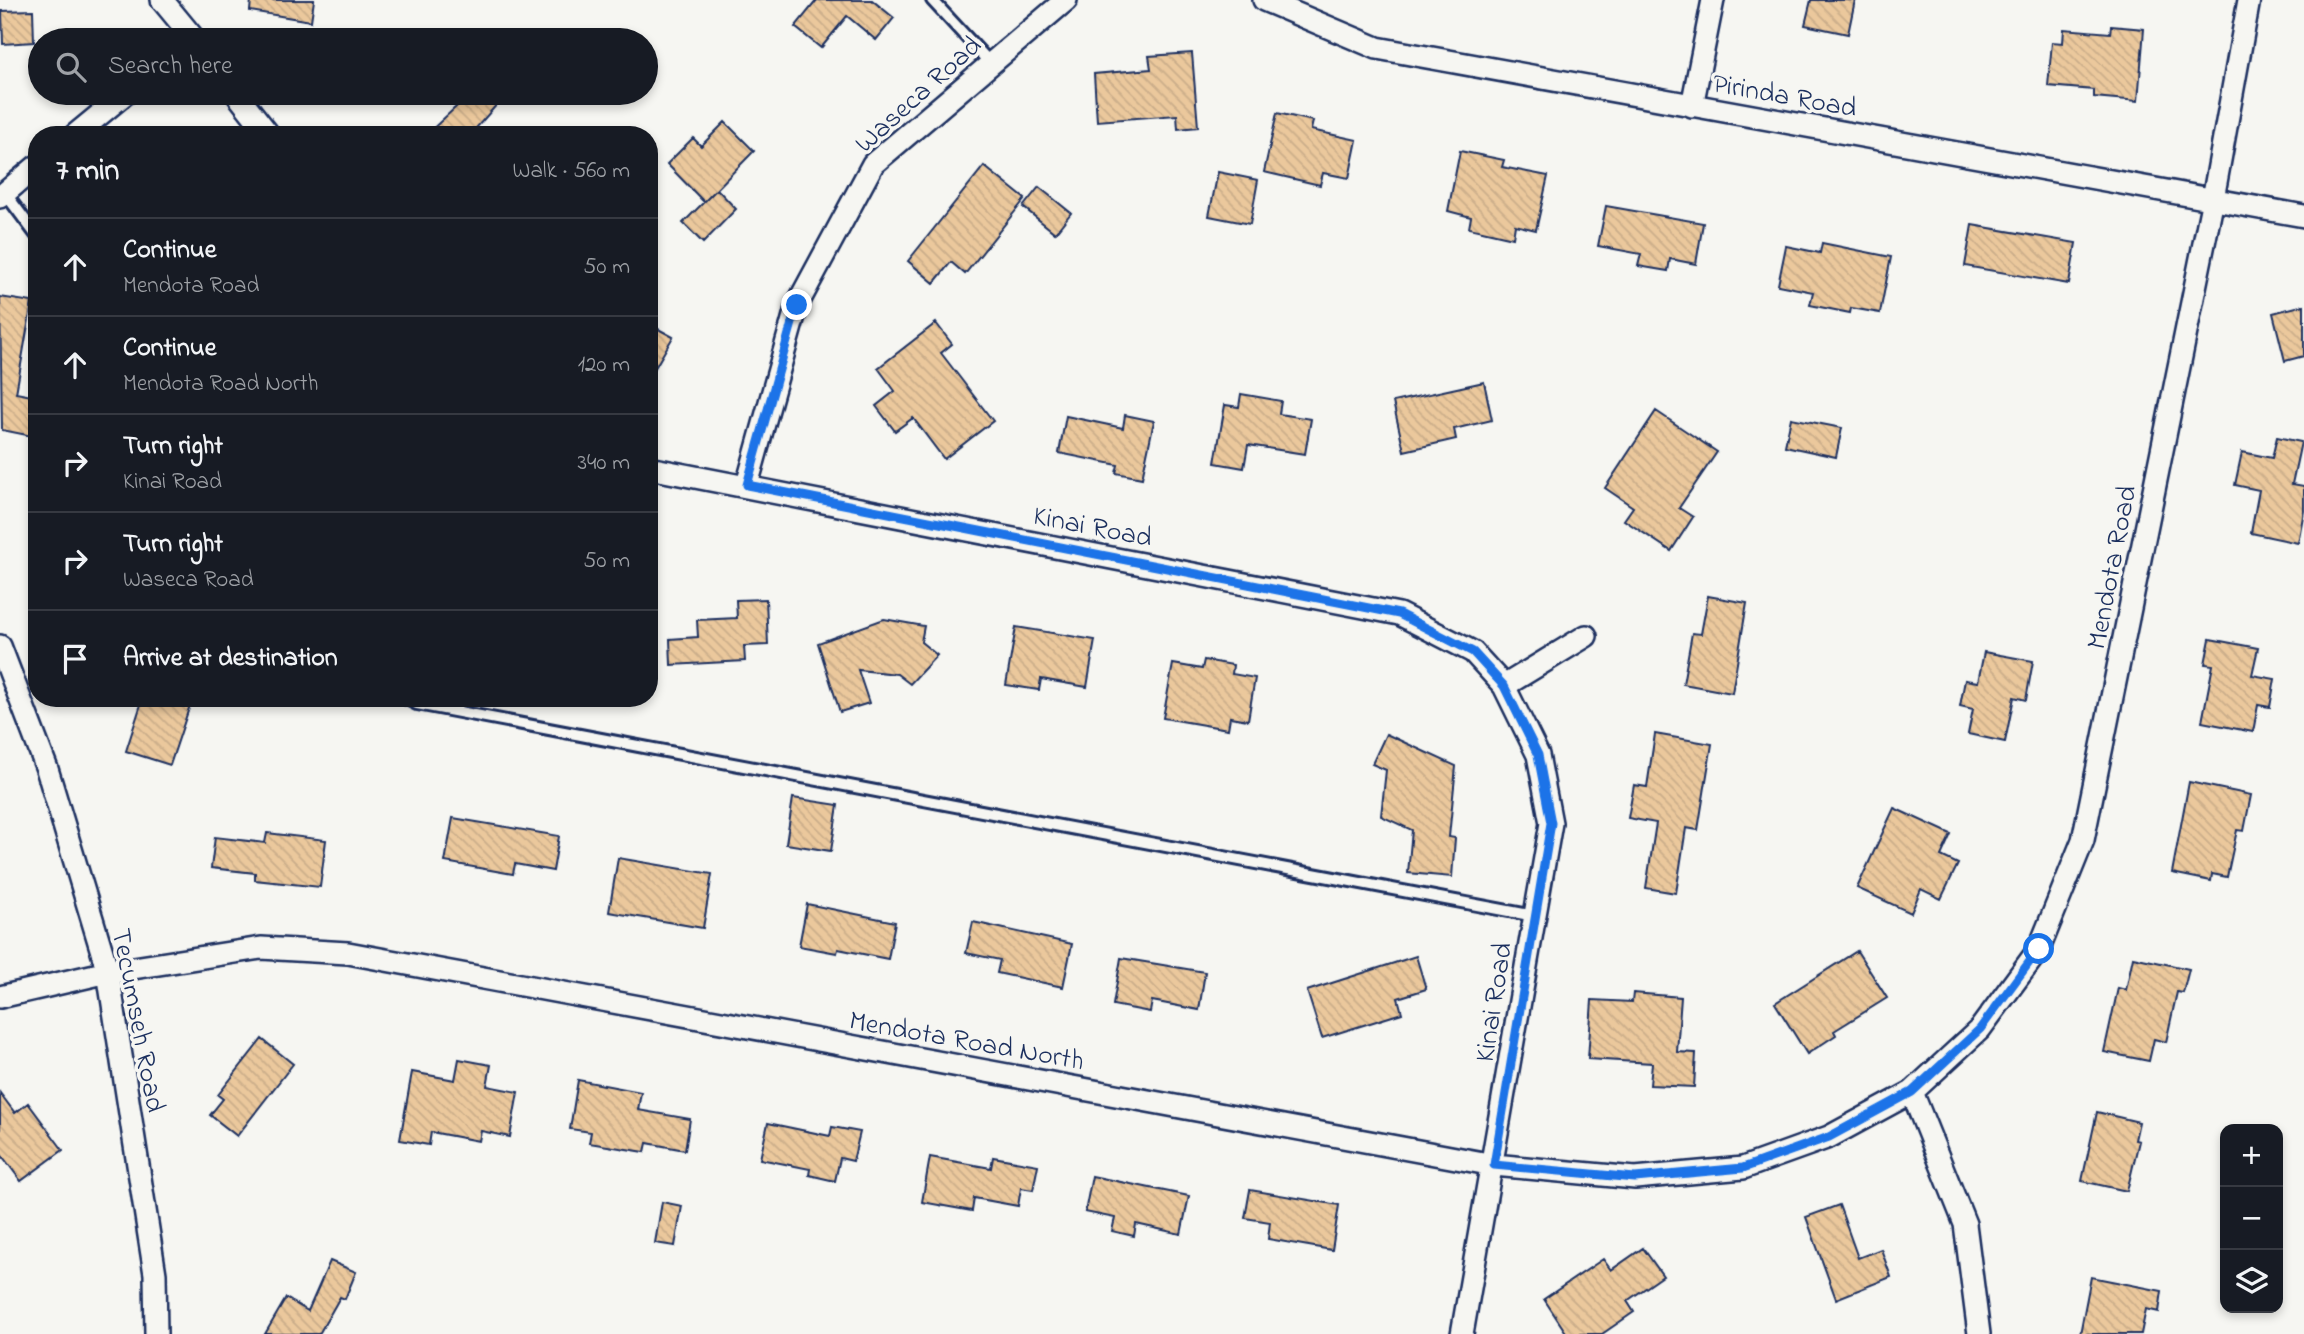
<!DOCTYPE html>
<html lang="en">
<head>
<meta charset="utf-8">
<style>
  body { margin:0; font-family:"Indie Flower",sans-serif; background:#20242c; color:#f1f3f6 }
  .controls { position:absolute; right:21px; bottom:21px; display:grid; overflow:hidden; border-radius:14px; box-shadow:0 4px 10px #0003 }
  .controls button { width:63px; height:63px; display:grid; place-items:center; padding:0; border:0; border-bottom:2px solid #363941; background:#171b24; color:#f1f3f6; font:35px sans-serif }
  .stop { position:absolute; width:21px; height:21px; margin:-16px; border:5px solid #1a73e8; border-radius:50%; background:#fff }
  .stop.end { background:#1a73e8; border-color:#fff; box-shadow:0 2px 7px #0008 }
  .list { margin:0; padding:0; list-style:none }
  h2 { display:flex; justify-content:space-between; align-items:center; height:91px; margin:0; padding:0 28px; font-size:30px }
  h2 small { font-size:23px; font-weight:400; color:#9ea1a6 }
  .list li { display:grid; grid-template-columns:46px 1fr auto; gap:21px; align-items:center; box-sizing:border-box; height:98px; padding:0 28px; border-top:2px solid #363941 }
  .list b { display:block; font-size:26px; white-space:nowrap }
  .list p { margin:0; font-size:23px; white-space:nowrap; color:#9ea1a6 }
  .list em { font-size:23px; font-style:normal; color:#9ea1a6 }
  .icon { flex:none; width:38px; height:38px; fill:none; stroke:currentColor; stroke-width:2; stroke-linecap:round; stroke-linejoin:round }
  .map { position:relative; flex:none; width:2304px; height:1334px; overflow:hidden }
  .search { position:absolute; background:#171b24; box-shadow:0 4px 10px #0003; left:28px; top:28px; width:630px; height:77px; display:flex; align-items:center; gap:18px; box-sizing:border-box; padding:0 24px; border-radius:38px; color:#9ea1a6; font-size:26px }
  .panel { position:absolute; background:#171b24; box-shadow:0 4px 10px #0003; left:28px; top:126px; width:630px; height:581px; border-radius:28px }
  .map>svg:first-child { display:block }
  .building { fill:url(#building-back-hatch); stroke:#1b2f5e; stroke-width:2 }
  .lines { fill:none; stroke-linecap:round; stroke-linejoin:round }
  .service-casing { stroke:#1b2f5e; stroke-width:16 }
  .minor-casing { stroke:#1b2f5e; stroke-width:26 }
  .service { stroke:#f6f6f2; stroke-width:10 }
  .minor { stroke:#f6f6f2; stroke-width:21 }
  .route { stroke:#1a73e8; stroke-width:9 }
  .labels { text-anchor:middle; stroke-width:7; stroke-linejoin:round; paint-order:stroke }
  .street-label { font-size:28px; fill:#1b2f5e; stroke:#f6f6f2 }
</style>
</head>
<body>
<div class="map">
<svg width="2304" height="1334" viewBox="0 0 2304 1334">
  <defs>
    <pattern id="building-back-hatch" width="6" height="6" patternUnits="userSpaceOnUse" patternTransform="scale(1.75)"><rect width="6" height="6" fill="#ebc89c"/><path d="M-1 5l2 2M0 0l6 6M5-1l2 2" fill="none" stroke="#c9ac89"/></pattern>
  </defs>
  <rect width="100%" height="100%" fill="#f6f6f2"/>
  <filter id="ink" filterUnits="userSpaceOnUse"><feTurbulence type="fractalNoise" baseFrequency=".0143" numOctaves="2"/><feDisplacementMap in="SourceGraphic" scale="14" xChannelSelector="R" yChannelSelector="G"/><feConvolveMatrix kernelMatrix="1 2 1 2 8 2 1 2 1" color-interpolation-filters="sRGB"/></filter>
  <g filter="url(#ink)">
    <path class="building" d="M 251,0 L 314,0 L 311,21 L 250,11 Z
      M 817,0 L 872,0 L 894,18 L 876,40 L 847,16 L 821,48 L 795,27 Z
      M 1811,0 L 1855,0 L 1848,34 L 1805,25 Z
      M 33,10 L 34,42 L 3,44 L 2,11 Z
      M 2111,26 L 2144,29 L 2138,101 L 2094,97 L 2094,90 L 2048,86 L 2052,42 L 2063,43 L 2064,29 L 2110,33 Z
      M 1192,53 L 1198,127 L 1178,129 L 1177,115 L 1097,121 L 1094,74 L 1151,69 L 1149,56 Z
      M 471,93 L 507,93 L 470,135 L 426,135 Z
      M 1277,113 L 1313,121 L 1311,130 L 1357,140 L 1349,178 L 1323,173 L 1320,185 L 1264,172 Z
      M 725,122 L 754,151 L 704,202 L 667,164 L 693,138 L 701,146 Z
      M 1460,151 L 1504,160 L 1502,167 L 1548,176 L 1536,230 L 1515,225 L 1513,238 L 1469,228 L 1471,217 L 1448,211 Z
      M 984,166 L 1025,199 L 965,274 L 951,262 L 934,283 L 908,261 Z
      M 1218,172 L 1258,180 L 1250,224 L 1209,216 Z
      M 1039,187 L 1071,213 L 1055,233 L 1023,207 Z
      M 717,189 L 736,209 L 703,243 L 683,223 Z
      M 1606,206 L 1703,223 L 1696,264 L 1670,259 L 1668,271 L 1638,266 L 1641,254 L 1598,246 Z
      M 1972,225 L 2076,243 L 2069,284 L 1965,266 Z
      M 1822,243 L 1891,257 L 1880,313 L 1851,308 L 1850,313 L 1810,305 L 1813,292 L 1778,285 L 1786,246 L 1820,253 Z
      M 0,297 L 32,302 L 16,393 L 37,397 L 37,437 L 2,430 Z
      M 2304,305 L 2304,356 L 2285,361 L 2273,313 Z
      M 936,323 L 952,344 L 941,353 L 993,421 L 944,459 L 913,418 L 895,431 L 876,406 L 895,391 L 878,368 Z
      M 649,324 L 673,337 L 649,378 Z
      M 1484,382 L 1492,420 L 1454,429 L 1456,439 L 1404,451 L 1393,402 Z
      M 1241,394 L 1281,401 L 1279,414 L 1311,419 L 1305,454 L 1248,445 L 1244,468 L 1215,463 L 1225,405 L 1239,407 Z
      M 1656,411 L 1717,452 L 1679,508 L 1693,517 L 1671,551 L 1624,520 L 1633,507 L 1605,488 Z
      M 1125,415 L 1154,421 L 1142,478 L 1116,473 L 1118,465 L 1059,453 L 1066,416 L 1123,428 Z
      M 1791,418 L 1842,428 L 1836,457 L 1785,446 Z
      M 2277,437 L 2301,442 L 2292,484 L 2304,486 L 2304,511 L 2298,543 L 2251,533 L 2259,490 L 2235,485 L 2242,452 L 2272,458 Z
      M 1708,596 L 1747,603 L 1732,693 L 1683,684 L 1692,633 L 1701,634 Z
      M 766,599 L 768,645 L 744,646 L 745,661 L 671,665 L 670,639 L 698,637 L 697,620 L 737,618 L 736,600 Z
      M 884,619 L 924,626 L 921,642 L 937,655 L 910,684 L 897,674 L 858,670 L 869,703 L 840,712 L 818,643 Z
      M 1016,627 L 1095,640 L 1087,687 L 1041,679 L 1039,690 L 1006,685 Z
      M 2210,639 L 2258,648 L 2252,675 L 2275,679 L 2270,707 L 2258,705 L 2253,732 L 2202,722 L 2213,665 L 2205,664 Z
      M 1984,652 L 2033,661 L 2026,700 L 2014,697 L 2005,742 L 1968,734 L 1973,709 L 1960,706 L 1965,680 L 1978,682 Z
      M 1204,660 L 1233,665 L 1232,674 L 1255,678 L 1248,720 L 1230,717 L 1228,729 L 1163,718 L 1173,664 L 1202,669 Z
      M 143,698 L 170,698 L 190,705 L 170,765 L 126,751 Z
      M 1386,734 L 1456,766 L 1449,837 L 1455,838 L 1452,877 L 1408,873 L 1412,830 L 1381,816 L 1386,770 L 1372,764 Z
      M 1655,734 L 1712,744 L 1698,830 L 1686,828 L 1676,893 L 1646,888 L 1656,823 L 1628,818 L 1634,785 L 1647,787 Z
      M 2189,782 L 2251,795 L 2244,831 L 2237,830 L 2227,877 L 2212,874 L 2211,881 L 2172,873 Z
      M 793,798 L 838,805 L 831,851 L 786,844 Z
      M 1894,808 L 1951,834 L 1941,856 L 1958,864 L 1941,899 L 1921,889 L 1911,913 L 1857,888 Z
      M 453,818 L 559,836 L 553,871 L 515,864 L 513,874 L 445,862 Z
      M 267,833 L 326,840 L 320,887 L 255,880 L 255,873 L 211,868 L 215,837 L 265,843 Z
      M 618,858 L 712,874 L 703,928 L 609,912 Z
      M 807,904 L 895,922 L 888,959 L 838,949 L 837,953 L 799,946 Z
      M 973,922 L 1072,944 L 1063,987 L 997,973 L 1000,960 L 966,953 Z
      M 1857,951 L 1887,998 L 1834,1031 L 1836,1035 L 1807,1054 L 1775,1003 Z
      M 1416,956 L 1426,989 L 1398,998 L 1402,1013 L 1322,1038 L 1307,991 Z
      M 2133,957 L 2189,969 L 2183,993 L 2177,992 L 2166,1042 L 2154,1039 L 2149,1061 L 2104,1052 L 2118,988 L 2126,990 Z
      M 1121,958 L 1205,972 L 1199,1010 L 1152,1001 L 1150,1012 L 1113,1005 Z
      M 1633,993 L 1681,997 L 1677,1052 L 1696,1053 L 1694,1087 L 1650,1085 L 1652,1063 L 1588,1059 L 1592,1000 L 1632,1002 Z
      M 262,1039 L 293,1064 L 237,1136 L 210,1115 L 223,1099 L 218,1095 Z
      M 459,1059 L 491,1065 L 487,1086 L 518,1092 L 510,1137 L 481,1131 L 479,1141 L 431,1132 L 429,1145 L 400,1140 L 412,1072 L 455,1080 Z
      M 578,1080 L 641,1092 L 638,1110 L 690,1119 L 685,1150 L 647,1143 L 645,1152 L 589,1143 L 591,1132 L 570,1129 Z
      M 0,1093 L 15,1113 L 28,1103 L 63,1150 L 21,1181 L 0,1153 Z
      M 2097,1112 L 2139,1122 L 2135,1140 L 2139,1141 L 2127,1191 L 2082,1181 Z
      M 768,1123 L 830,1136 L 832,1127 L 860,1132 L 853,1161 L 840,1158 L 835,1181 L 809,1175 L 810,1169 L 760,1159 Z
      M 930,1157 L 991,1168 L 993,1157 L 1038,1165 L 1033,1190 L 1021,1188 L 1018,1206 L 974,1198 L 972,1211 L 922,1202 Z
      M 1092,1176 L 1189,1196 L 1181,1234 L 1136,1224 L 1134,1236 L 1112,1231 L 1115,1218 L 1085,1212 Z
      M 1250,1190 L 1339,1205 L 1332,1250 L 1268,1239 L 1270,1222 L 1245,1218 Z
      M 662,1202 L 682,1206 L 675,1246 L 655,1243 Z
      M 1839,1205 L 1858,1258 L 1881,1249 L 1891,1277 L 1836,1299 L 1806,1217 Z
      M 1643,1248 L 1663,1276 L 1627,1301 L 1634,1312 L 1602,1334 L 1567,1334 L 1544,1299 L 1603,1259 L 1611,1270 Z
      M 330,1261 L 356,1272 L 345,1299 L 340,1297 L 319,1334 L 265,1334 L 286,1298 L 308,1311 Z
      M 2091,1277 L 2162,1291 L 2159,1312 L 2146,1309 L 2141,1334 L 2080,1334 Z"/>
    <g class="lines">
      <defs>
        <path id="service" d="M 932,0 L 991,64
          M 5,193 L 37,236
          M 405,698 L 417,704 L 1535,916"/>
        <path id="minor" d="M 162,0 L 195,40
          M 1264,0 L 1377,48 L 2304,216
          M 236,93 L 269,135
          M 1692,106 L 1713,0
          M 75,135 L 126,93
          M 0,197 L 37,166
          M 649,468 L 1399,614 L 1473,652 L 1504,686 L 1538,755 L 1551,823 L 1462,1334
          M 747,485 L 797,305 L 873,164 L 1066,0
          M 0,646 L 47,769 L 108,972 L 155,1274 L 156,1334
          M 1504,686 L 1586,636
          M 0,997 L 108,972 L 261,948 L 348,953 L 1494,1165 L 1635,1178 L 1743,1168 L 1829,1137 L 1912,1092 L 1980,1029 L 2039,949 L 2083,840 L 2213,199 L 2249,0
          M 1912,1092 L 1965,1224 L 1979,1334"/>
      </defs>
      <use href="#service" class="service-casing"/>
      <use href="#minor" class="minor-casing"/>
      <use href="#service" class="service"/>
      <use href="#minor" class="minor"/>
    </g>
  </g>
  <g class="lines" filter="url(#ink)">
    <path class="route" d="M 797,305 L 747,485 L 1399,614 L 1473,652 L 1504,686 L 1538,755 L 1551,823 L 1494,1165 L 1635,1178 L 1743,1168 L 1829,1137 L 1912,1092 L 1980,1029 L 2039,949"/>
  </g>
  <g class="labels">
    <g class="street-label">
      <text transform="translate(917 93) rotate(-42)" y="10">Waseca Road</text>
      <text transform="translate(1785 94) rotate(10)" y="10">Pirinda Road</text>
      <text transform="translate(1093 525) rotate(11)" y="10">Kinai Road</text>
      <text transform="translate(2110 567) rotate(-79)" y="10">Mendota Road</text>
      <text transform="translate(1492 1002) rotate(-81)" y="10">Kinai Road</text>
      <text transform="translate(140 1020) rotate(79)" y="10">Tecumseh Road</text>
      <text transform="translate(967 1039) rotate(10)" y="10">Mendota Road North</text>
    </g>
  </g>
</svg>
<div class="controls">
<button>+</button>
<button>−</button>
<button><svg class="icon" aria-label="layers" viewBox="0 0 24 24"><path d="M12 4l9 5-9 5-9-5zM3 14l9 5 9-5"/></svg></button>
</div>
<div class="stop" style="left:2039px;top:949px"></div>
<div class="stop end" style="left:797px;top:305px"></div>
<div class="search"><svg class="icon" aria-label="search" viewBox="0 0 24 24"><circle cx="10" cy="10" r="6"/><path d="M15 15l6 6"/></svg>Search here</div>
<section class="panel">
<h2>7 min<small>Walk · 560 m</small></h2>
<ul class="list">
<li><svg class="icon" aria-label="ahead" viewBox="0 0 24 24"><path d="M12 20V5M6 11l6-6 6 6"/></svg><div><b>Continue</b><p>Mendota Road</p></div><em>50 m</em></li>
<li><svg class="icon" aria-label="ahead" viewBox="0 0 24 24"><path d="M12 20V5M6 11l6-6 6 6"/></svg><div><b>Continue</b><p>Mendota Road North</p></div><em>120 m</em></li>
<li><svg class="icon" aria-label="right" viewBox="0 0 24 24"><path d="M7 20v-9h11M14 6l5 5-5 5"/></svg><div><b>Turn right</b><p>Kinai Road</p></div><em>340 m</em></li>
<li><svg class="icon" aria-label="right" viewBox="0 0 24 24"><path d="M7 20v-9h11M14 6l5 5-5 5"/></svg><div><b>Turn right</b><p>Waseca Road</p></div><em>50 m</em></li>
<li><svg class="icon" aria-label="arrive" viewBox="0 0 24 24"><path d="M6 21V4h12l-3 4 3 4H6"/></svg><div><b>Arrive at destination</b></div></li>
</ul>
</section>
</div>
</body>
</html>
